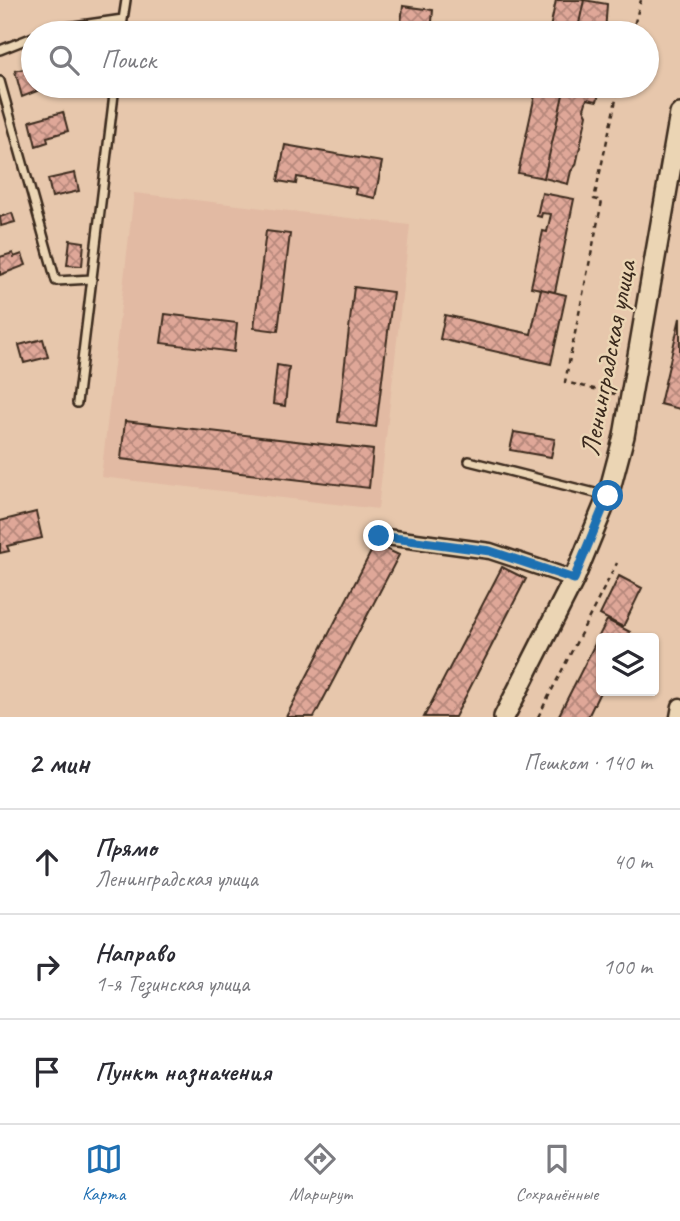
<!DOCTYPE html>
<html lang="ru">
<head>
<meta charset="utf-8">
<style>
  body { margin:0; font-family:Caveat,sans-serif; background:#f2f2f3; color:#2b2b33 }
  .controls { position:absolute; right:21px; bottom:21px; display:grid; overflow:hidden; border-radius:7px; box-shadow:0 2px 5px #0004 }
  .controls button { width:63px; height:63px; display:grid; place-items:center; padding:0; border:0; border-bottom:2px solid #e1e1e2; background:#fff; color:#2b2b33; font:35px sans-serif }
  .stop { position:absolute; width:21px; height:21px; margin:-16px; border:5px solid #1f6fb2; border-radius:50%; background:#fff }
  .stop.end { background:#1f6fb2; border-color:#fff; box-shadow:0 2px 7px #0008 }
  .list { margin:0; padding:0; list-style:none }
  h2 { display:flex; justify-content:space-between; align-items:center; height:91px; margin:0; padding:0 28px; font-size:30px }
  h2 small { font-size:23px; font-weight:400; color:#7c7c81 }
  .list li { display:grid; grid-template-columns:46px 1fr auto; gap:21px; align-items:center; box-sizing:border-box; height:105px; padding:0 28px; border-top:2px solid #e1e1e2 }
  .list b { display:block; font-size:26px; white-space:nowrap }
  .list p { margin:0; font-size:23px; white-space:nowrap; color:#7c7c81 }
  .list em { font-size:23px; font-style:normal; color:#7c7c81 }
  .icon { flex:none; width:38px; height:38px; fill:none; stroke:currentColor; stroke-width:2; stroke-linecap:round; stroke-linejoin:round }
  .map { position:relative; flex:none; width:680px; height:717px; overflow:hidden }
  .search { position:absolute; background:#fff; box-shadow:0 2px 5px #0004; left:21px; right:21px; top:21px; height:77px; display:flex; align-items:center; gap:18px; box-sizing:border-box; padding:0 24px; border-radius:38px; color:#7c7c81; font-size:26px }
  .sheet { height:406px; background:#fff }
  nav { display:flex; justify-content:space-around; align-items:center; box-sizing:border-box; height:98px; border-top:2px solid #e1e1e2; background:#fff; font-size:19px; color:#7c7c81 }
  nav a { display:grid; justify-items:center; gap:4px }
  nav .on { color:#1f6fb2 }
  .map>svg:first-child { display:block }
  .built { fill:#e2baa3 }
  .building { fill:url(#building-cross-hatch); stroke:#3b2a1e; stroke-width:2 }
  .lines { fill:none; stroke-linecap:round; stroke-linejoin:round }
  .service-casing { stroke:#3b2a1e; stroke-width:12 }
  .minor-casing { stroke:#3b2a1e; stroke-width:19 }
  .secondary-casing { stroke:#3b2a1e; stroke-width:24 }
  .path { stroke:#3b2a1e; stroke-width:2.5; stroke-dasharray:5 5; stroke-linecap:butt }
  .service { stroke:#ebd5b4; stroke-width:7 }
  .minor { stroke:#ebd5b4; stroke-width:14 }
  .secondary { stroke:#ebd5b4; stroke-width:19 }
  .route { stroke:#1f6fb2; stroke-width:9 }
  .labels { text-anchor:middle; stroke-width:5; stroke-linejoin:round; paint-order:stroke }
  .street-label { font-size:28px; fill:#3b2a1e; stroke:#ebd5b4 }
</style>
</head>
<body>
<div class="map">
<svg width="680" height="717" viewBox="0 0 680 717">
  <defs>
    <pattern id="building-cross-hatch" width="8" height="8" patternUnits="userSpaceOnUse" patternTransform="scale(1.75)"><rect width="8" height="8" fill="#dfa798"/><path d="M0 0l8 8M0 8l8-8" fill="none" stroke="#b6887b"/></pattern>
  </defs>
  <rect width="100%" height="100%" fill="#e7c7ac"/>
  <filter id="ink" filterUnits="userSpaceOnUse"><feTurbulence type="fractalNoise" baseFrequency=".0143" numOctaves="2"/><feDisplacementMap in="SourceGraphic" scale="14" xChannelSelector="R" yChannelSelector="G"/><feConvolveMatrix kernelMatrix="1 2 1 2 8 2 1 2 1" color-interpolation-filters="sRGB"/></filter>
  <g filter="url(#ink)">
    <path class="built" d="M 134,193 L 410,225 L 378,509 L 101,477 Z"/>
    <path class="building" d="M 556,0 L 584,0 L 577,33 L 549,33 Z
      M 584,0 L 607,4 L 605,33 L 577,33 Z
      M 403,6 L 433,10 L 431,33 L 400,33 Z
      M 28,68 L 30,74 L 33,73 L 33,86 L 47,87 L 22,97 L 15,71 Z
      M 537,86 L 565,86 L 544,178 L 518,173 Z
      M 565,86 L 590,86 L 600,90 L 597,101 L 587,99 L 584,109 L 587,115 L 576,165 L 571,171 L 568,184 L 544,178 Z
      M 63,112 L 68,131 L 47,137 L 48,142 L 36,146 L 30,121 Z
      M 285,145 L 382,162 L 375,198 L 355,194 L 356,188 L 297,177 L 296,184 L 278,181 Z
      M 75,173 L 79,191 L 52,197 L 48,179 Z
      M 542,193 L 574,199 L 555,292 L 531,287 L 543,231 L 547,232 L 551,214 L 542,213 L 541,217 L 537,216 Z
      M 12,213 L 15,222 L 1,226 L 0,217 Z
      M 266,231 L 290,234 L 278,331 L 254,328 Z
      M 70,240 L 84,242 L 82,266 L 67,265 Z
      M 13,253 L 14,257 L 22,254 L 26,265 L 0,275 L 0,257 Z
      M 354,287 L 393,292 L 376,427 L 338,422 Z
      M 541,289 L 566,295 L 551,364 L 440,339 L 445,315 L 531,334 Z
      M 165,314 L 237,323 L 234,352 L 161,343 Z
      M 680,318 L 680,409 L 660,404 Z
      M 43,339 L 48,357 L 24,363 L 19,345 Z
      M 277,365 L 289,367 L 285,406 L 273,404 Z
      M 125,421 L 373,450 L 369,488 L 121,459 Z
      M 514,432 L 555,439 L 551,457 L 510,450 Z
      M 36,512 L 42,538 L 7,546 L 9,551 L 0,553 L 0,521 Z
      M 375,544 L 399,555 L 314,717 L 286,717 Z
      M 502,567 L 526,579 L 455,717 L 424,717 Z
      M 619,576 L 642,588 L 623,627 L 600,615 Z
      M 607,620 L 630,632 L 627,638 L 601,638 L 601,690 L 588,717 L 558,717 Z"/>
    <g class="lines">
      <defs>
        <path id="service" d="M 42,33 L 53,29 L 123,19
          M 121,33 L 126,0
          M 0,50 L 33,37
          M 0,81 L 56,281 L 92,279
          M 77,403 L 115,86
          M 469,461 L 607,496"/>
        <path id="minor" d="M 379,536 L 490,551 L 574,579
          M 678,717 L 680,706"/>
        <path id="secondary" d="M 504,717 L 574,579 L 608,496 L 624,436 L 680,114"/>
      </defs>
      <use href="#service" class="service-casing"/>
      <use href="#minor" class="minor-casing"/>
      <use href="#secondary" class="secondary-casing"/>
      <path class="path" d="M 632,33 L 641,0
        M 615,394 L 565,382 L 602,201 L 594,199 L 619,86
        M 538,717 L 617,563"/>
      <use href="#service" class="service"/>
      <use href="#minor" class="minor"/>
      <use href="#secondary" class="secondary"/>
    </g>
  </g>
  <g class="lines" filter="url(#ink)">
    <path class="route" d="M 379,536 L 490,551 L 574,579 L 608,496"/>
  </g>
  <g class="labels">
    <g class="street-label">
      <text transform="translate(607 358) rotate(-79)" y="10">Ленинградская улица</text>
    </g>
  </g>
</svg>
<div class="controls">
<button><svg class="icon" aria-label="layers" viewBox="0 0 24 24"><path d="M12 4l9 5-9 5-9-5zM3 14l9 5 9-5"/></svg></button>
</div>
<div class="stop" style="left:608px;top:496px"></div>
<div class="stop end" style="left:379px;top:536px"></div>
<div class="search"><svg class="icon" aria-label="search" viewBox="0 0 24 24"><circle cx="10" cy="10" r="6"/><path d="M15 15l6 6"/></svg>Поиск</div>
</div>
<section class="sheet">
<h2>2 мин<small>Пешком · 140 m</small></h2>
<ul class="list">
<li><svg class="icon" aria-label="ahead" viewBox="0 0 24 24"><path d="M12 20V5M6 11l6-6 6 6"/></svg><div><b>Прямо</b><p>Ленинградская улица</p></div><em>40 m</em></li>
<li><svg class="icon" aria-label="right" viewBox="0 0 24 24"><path d="M7 20v-9h11M14 6l5 5-5 5"/></svg><div><b>Направо</b><p>1-я Тезинская улица</p></div><em>100 m</em></li>
<li><svg class="icon" aria-label="arrive" viewBox="0 0 24 24"><path d="M6 21V4h12l-3 4 3 4H6"/></svg><div><b>Пункт назначения</b></div></li>
</ul>
</section>
<nav>
<a class="on"><svg class="icon" aria-label="map" viewBox="0 0 24 24"><path d="M3 6l6-2 6 2 6-2v14l-6 2-6-2-6 2zM9 4v14M15 6v14"/></svg>Карта</a>
<a><svg class="icon" aria-label="directions" viewBox="0 0 24 24"><path d="M12 3l9 9-9 9-9-9zM9 14v-3h6M13 9l2 2-2 2"/></svg>Маршрут</a>
<a><svg class="icon" aria-label="saved" viewBox="0 0 24 24"><path d="M7 4h10v16l-5-4-5 4z"/></svg>Сохранённые</a>
</nav>
</body>
</html>
